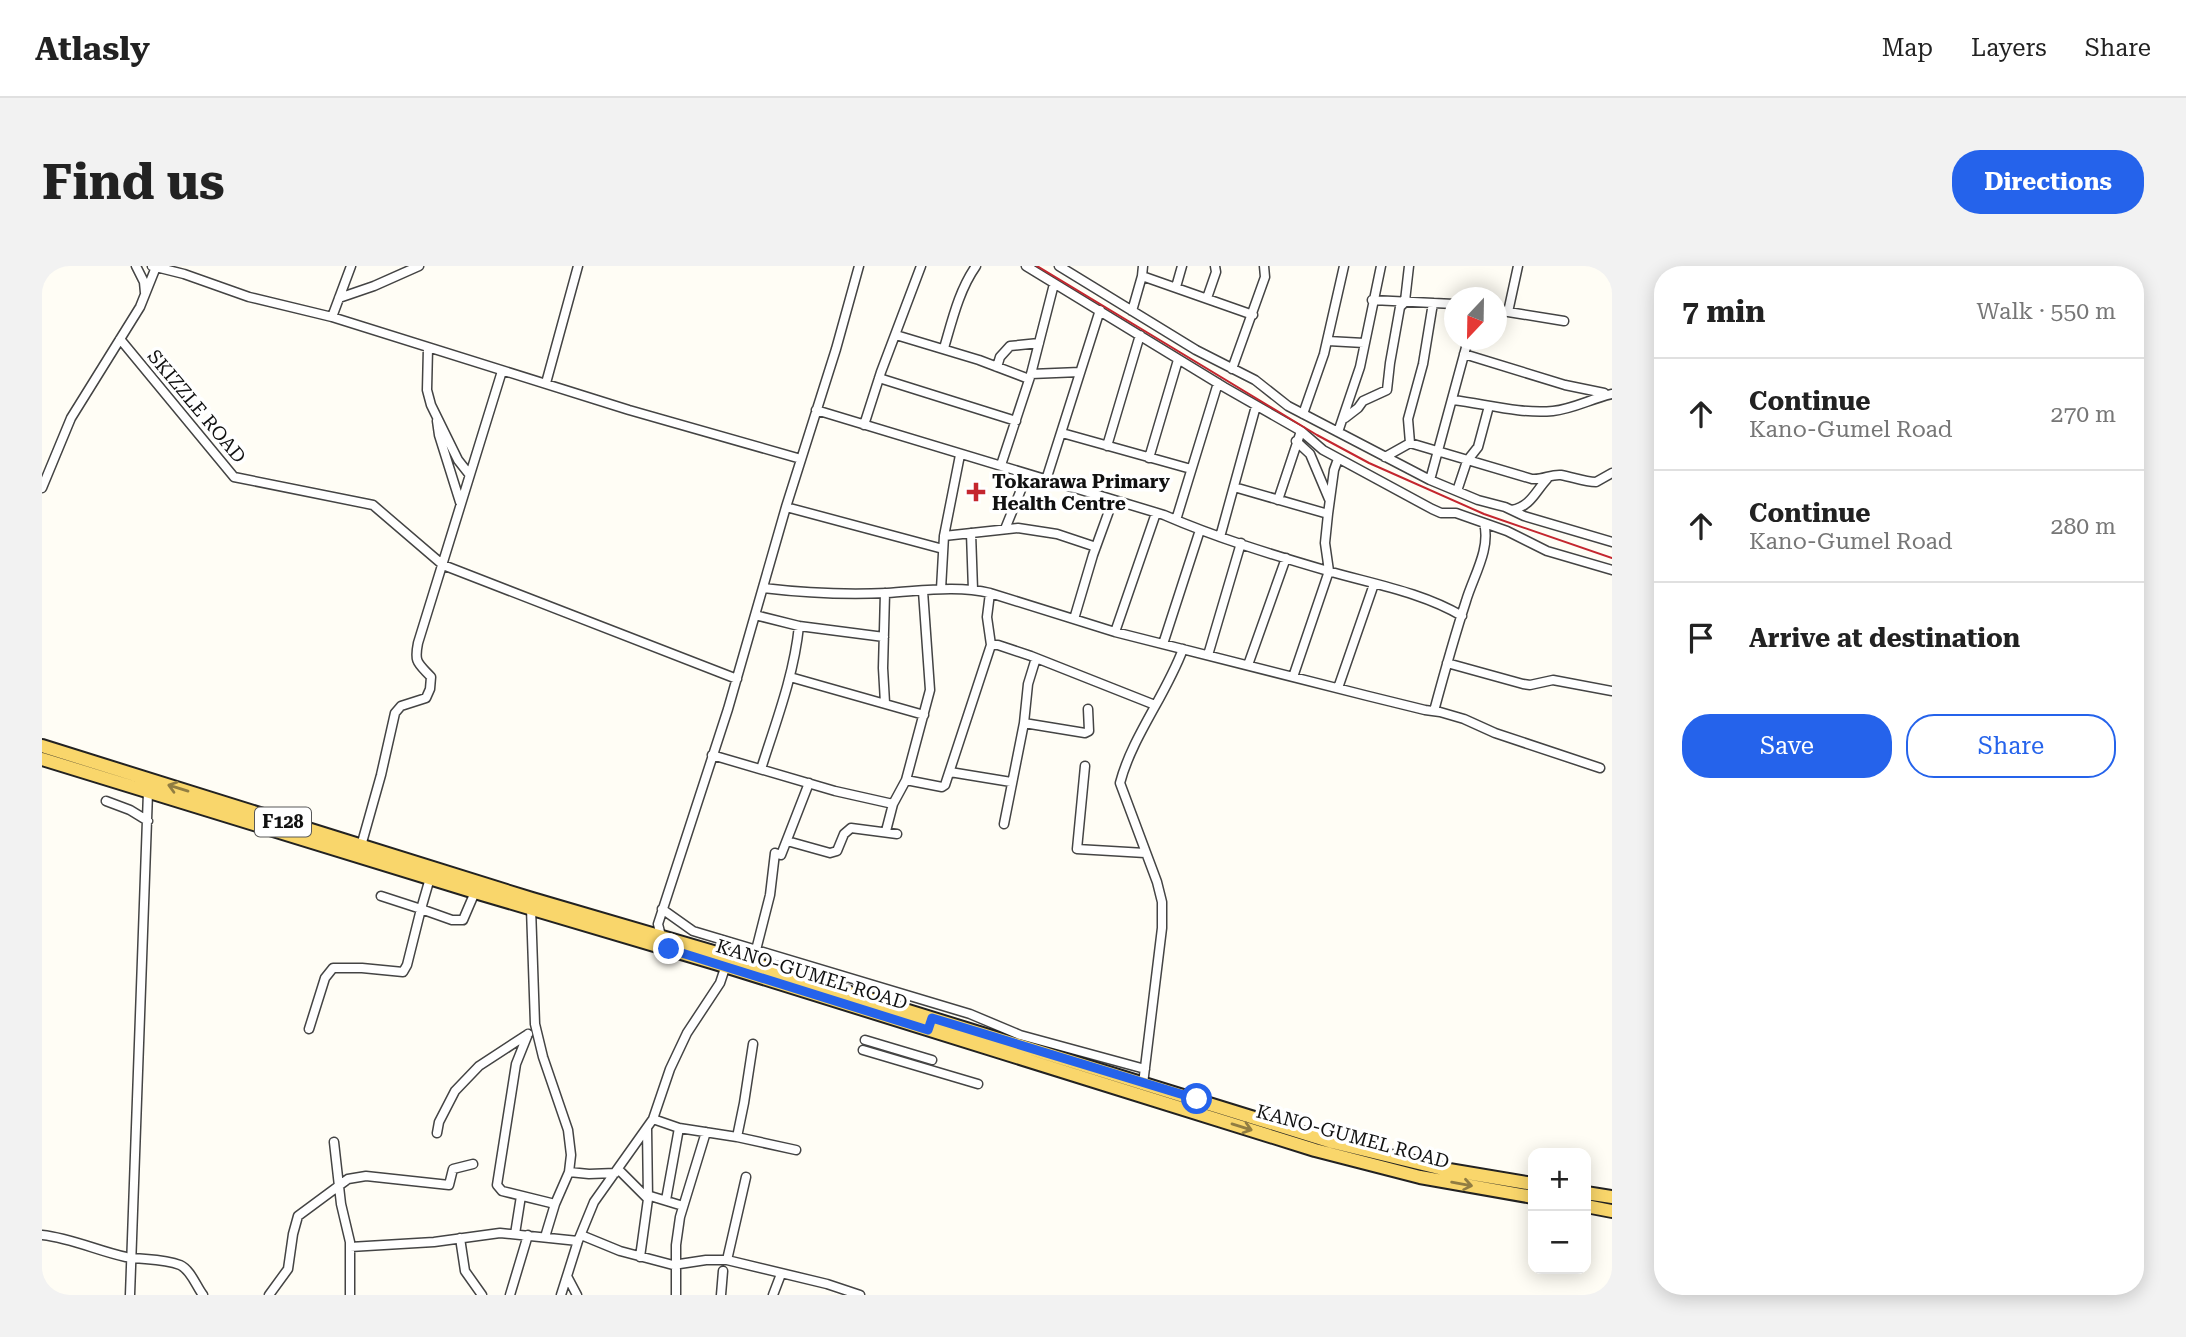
<!DOCTYPE html>
<html lang="en">
<head>
<meta charset="utf-8">
<style>
  body { margin:0; font-family:"Roboto Serif",serif; background:#f2f2f2; color:#222 }
  .controls { position:absolute; right:21px; bottom:21px; display:grid; overflow:hidden; border-radius:14px; box-shadow:0 4px 18px #0003 }
  .controls button { width:63px; height:63px; display:grid; place-items:center; padding:0; border:0; border-bottom:2px solid #e0e0e0; background:#fff; color:#222; font:35px sans-serif }
  .compass { position:absolute; left:1402px; top:21px; width:63px; height:63px; border-radius:50%; background:#fff; box-shadow:0 4px 18px #0003; rotate:202deg }
  .stop { position:absolute; width:21px; height:21px; margin:-16px; border:5px solid #2563eb; border-radius:50%; background:#fff }
  .stop.end { background:#2563eb; border-color:#fff; box-shadow:0 2px 7px #0008 }
  .list { margin:0; padding:0; list-style:none }
  h2 { display:flex; justify-content:space-between; align-items:center; height:91px; margin:0; padding:0 28px; font-size:30px }
  h2 small { font-size:23px; font-weight:400; color:#767676 }
  .list li { display:grid; grid-template-columns:46px 1fr auto; gap:21px; align-items:center; box-sizing:border-box; height:112px; padding:0 28px; border-top:2px solid #e0e0e0 }
  .list b { display:block; font-size:26px; white-space:nowrap }
  .list p { margin:0; font-size:23px; white-space:nowrap; color:#767676 }
  .list em { font-size:23px; font-style:normal; color:#767676 }
  .actions { display:flex; gap:14px; padding:21px 28px }
  .actions a { flex:1; padding:16px 0; border:2px solid #2563eb; border-radius:28px; text-align:center; font-size:24px; color:#2563eb }
  .actions .main { background:#2563eb; color:#fff }
  .icon { flex:none; width:38px; height:38px; fill:none; stroke:currentColor; stroke-width:2; stroke-linecap:round; stroke-linejoin:round }
  .map { position:relative; flex:none; width:1570px; height:1029px; overflow:hidden; border-radius:28px }
  header { display:flex; align-items:center; gap:42px; box-sizing:border-box; height:98px; padding:0 35px; background:#fff; border-bottom:2px solid #e0e0e0 }
  header strong { font-size:33px }
  nav { display:flex; gap:38px; margin-inline-start:auto; font-size:24px }
  .intro { display:flex; align-items:center; justify-content:space-between; box-sizing:border-box; height:168px; padding:0 42px }
  h1 { margin:0; font-size:49px }
  .button { padding:18px 32px; border-radius:28px; background:#2563eb; color:#fff; font-size:24px; font-weight:700 }
  main { display:flex; gap:42px; padding:0 42px }
  aside { flex:1; background:#fff; border-radius:28px; box-shadow:0 4px 18px #0003 }
  .map>svg:first-child { display:block }
  .lines { fill:none; stroke-linecap:round; stroke-linejoin:round }
  .street-casing { stroke:#444; stroke-width:11 }
  .primary-casing { stroke:#222; stroke-width:16 }
  .street { stroke:#fff; stroke-width:8 }
  .primary { stroke:#f9d66b; stroke-width:12 }
  .rail { stroke:#c4262e; stroke-width:2 }
  .oneway { stroke:#917d42 }
  .route { stroke:#2563eb; stroke-width:9 }
  .poi-dot { fill:#c4262e; stroke:#fff; stroke-width:2.5 }
  .labels { text-anchor:middle; stroke-width:7; stroke-linejoin:round; paint-order:stroke }
  .shield { fill:#fff; stroke:#585858; stroke-width:2 }
  .shield-label { font-size:18px; font-weight:bold; fill:#111 }
  .street-label { font-size:19px; fill:#111; stroke:#fff }
  .poi-label { font-size:19px; font-weight:bold; fill:#111; stroke:#fff; text-anchor:start }
</style>
</head>
<body>
<header>
<strong>Atlasly</strong>
<nav><a>Map</a><a>Layers</a><a>Share</a></nav>
</header>
<div class="intro"><h1>Find us</h1><a class="button">Directions</a></div>
<main>
<div class="map">
<svg width="1570" height="1029" viewBox="0 0 1570 1029">
  <rect width="100%" height="100%" fill="#fffdf5"/>
  <g class="lines">
    <defs>
      <path id="street" d="M 94,0 L 102,16 L 103,27
        M 110,0 L 142,8 L 207,31 L 290,51 L 587,144 L 759,193
        M 984,0 L 1182,121 L 1259,165 L 1281,184 L 1390,243 L 1399,247 L 1414,247 L 1465,265 L 1505,285 L 1570,304
        M 1017,0 L 1154,84 L 1213,114 L 1246,140 L 1388,214 L 1436,234 L 1463,241 L 1482,250 L 1570,276
        M 1100,10 L 1211,49
        M 1134,21 L 1140,0
        M 297,32 L 332,20 L 377,0
        M 1165,32 L 1174,6 L 1173,0
        M 1330,34 L 1412,38
        M 1363,35 L 1367,0
        M 1454,44 L 1522,55
        M 1090,45 L 1100,10 L 1101,0
        M 1466,46 L 1476,0
        M 290,51 L 309,0
        M 854,69 L 937,94 L 987,113
        M 78,73 L 192,211 L 331,239 L 401,299 L 695,413
        M 1286,75 L 1322,77
        M 386,82 L 385,124 L 389,139 L 416,194 L 427,208
        M 902,82 C 910,55 917,24 934,0
        M 1422,88 L 1523,119 L 1562,127
        M 955,101 L 958,91 L 968,80 L 997,77
        M 1190,103 L 1223,11 L 1222,0
        M 989,108 L 1038,106
        M 837,112 L 974,155
        M 504,117 L 536,0
        M 1411,134 C 1444,138 1477,148 1511,145 C 1531,143 1551,132 1570,128
        M 774,144 L 1122,249 C 1175,272 1231,289 1286,305 C 1331,318 1379,326 1420,350
        M 1261,148 L 1282,88 L 1302,0
        M 1303,152 L 1316,142 L 1321,135 L 1345,124 L 1348,97 L 1358,41 L 1364,35
        M 395,155 L 397,169 L 418,236
        M 822,159 L 839,106 L 879,0
        M 1296,166 L 1318,101 L 1339,0
        M 1020,167 L 1149,203
        M 1254,175 L 1268,188 L 1287,233
        M 1368,177 L 1366,153 L 1381,98 L 1391,37
        M 1065,180 L 1098,69
        M 1343,191 L 1368,177 L 1490,213 C 1501,214 1509,208 1519,209 C 1531,211 1542,216 1554,216 L 1570,207
        M 1107,192 L 1136,94
        M 959,199 L 989,108 L 1012,18
        M 1004,214 L 1058,44
        M 1388,214 L 1426,74
        M 1192,221 L 1286,248
        M 0,222 L 29,152 L 98,41 L 114,1
        M 1415,225 L 1425,195 L 1436,181 L 1447,140
        M 1236,234 L 1259,165
        M 744,241 L 901,283
        M 1470,244 C 1489,240 1493,226 1505,213
        M 1134,254 L 1176,117
        M 963,263 L 985,209
        M 929,267 L 931,324
        M 902,270 L 976,262 L 1015,268 L 1054,281
        M 1178,271 L 1214,140
        M 721,322 C 763,327 804,329 845,327 C 879,325 915,319 948,327 L 1073,366 L 1326,430 L 1383,444 L 1398,446 L 1422,453 L 1453,467 L 1558,502
        M 899,323 L 902,270 L 918,189
        M 713,349 L 757,360 L 842,371
        M 1032,353 L 1051,289 L 1071,234
        M 1073,366 L 1114,247
        M 1121,378 L 1158,264
        M 949,379 L 956,379 L 989,390 L 1113,439
        M 1166,389 L 1199,277
        M 1405,397 L 1481,418 L 1488,419 L 1511,414 L 1570,425
        M 1206,399 L 1244,292
        M 748,411 L 882,449
        M 1251,411 L 1287,305 L 1283,277 L 1286,248 L 1292,204 L 1296,193
        M 1296,422 L 1332,318
        M 843,437 L 841,402 L 843,327
        M 1392,445 C 1402,408 1412,372 1424,335 C 1431,311 1449,283 1442,257
        M 982,457 L 1043,467 L 1047,465 L 1046,443
        M 670,489 L 793,525 L 851,538
        M 1043,500 L 1035,583 L 1103,587
        M 719,503 C 734,456 752,409 757,360
        M 908,506 L 969,516
        M 864,514 L 900,521 L 903,519 L 949,379 L 945,351 L 948,327
        M 64,535 L 88,544 L 106,555
        M 962,558 L 982,457 L 986,418 L 994,392
        M 844,565 L 851,538 L 864,514 L 888,424 L 881,325
        M 745,575 L 788,587 L 795,585 L 802,568 L 809,562 L 855,568
        M 319,580 L 339,509 L 353,447 L 359,440 L 384,432 L 388,423 L 389,411 C 376,397 372,397 376,377 L 460,105
        M 388,612 L 379,643 L 410,654 L 421,654 L 433,626
        M 489,642 L 493,758 L 501,791 L 526,864 L 529,889 L 527,906 L 513,938 L 503,971
        M 620,643 L 651,665 L 928,748 L 978,769 L 1103,803
        M 619,670 L 616,658 L 686,443 L 744,241 L 794,83 L 817,0
        M 714,684 L 728,629 L 733,587 L 739,589 L 767,517
        M 267,763 L 283,712 L 291,702 L 320,702 L 361,706 L 365,699 L 379,643 L 339,630
        M 486,768 L 474,798 L 455,919 L 460,925 L 513,938
        M 823,774 L 890,794
        M 821,784 L 936,818
        M 1101,818 L 1120,662 L 1120,636 L 1115,616 L 1078,517 C 1090,471 1124,429 1141,383
        M 611,853 L 637,862 L 695,871 L 754,884
        M 395,867 L 397,856 L 413,825 L 437,800 L 486,768
        M 695,871 L 702,837 L 711,778
        M 292,876 L 299,938 L 308,976 L 308,1029
        M 576,903 L 606,933
        M 527,906 L 547,908 L 573,907
        M 605,929 L 641,940
        M 624,934 L 637,862
        M 473,968 L 479,930
        M 0,969 C 29,972 56,985 84,991 C 102,994 121,992 138,999 C 149,1004 154,1020 161,1029
        M 539,969 L 578,985 L 631,999 L 664,994 L 685,994 L 785,1018 L 818,1029
        M 418,972 L 423,1005 L 440,1029
        M 308,981 L 392,976 L 458,967 L 536,975
        M 598,991 L 606,933 L 605,862
        M 685,994 L 704,911
        M 526,1012 L 535,1029
        M 88,1029 L 106,526
        M 227,1029 L 246,1003 L 251,968 L 256,950 L 306,913 L 324,910 L 407,919 L 411,903 L 431,898
        M 468,1029 L 486,969
        M 519,1029 L 536,975 L 552,936 L 611,853 L 628,803 L 645,767 L 678,717 L 683,702
        M 634,1029 L 634,979 L 638,951 L 664,866
        M 679,1029 L 681,1005
        M 731,1029 L 739,1008"/>
      <path id="primary" d="M 0,480 L 490,633 L 740,706 L 1290,876 L 1401,903 L 1491,918
        M 0,493 L 433,626 L 673,697 L 1273,884 L 1378,911 L 1491,931
        M 1544,927 L 1570,931
        M 1544,940 L 1570,945"/>
    </defs>
    <use href="#street" class="street-casing"/>
    <use href="#primary" class="primary-casing"/>
    <use href="#street" class="street"/>
    <use href="#primary" class="primary"/>
    <path class="rail" d="M 995,0 L 1275,169 L 1327,197 L 1442,248 L 1570,292"/>
  </g>
  <defs><path id="oneway-shaft" d="M-6 0H5M1.5-3L5.5 0L1.5 3" fill="none" stroke-width="1.6" stroke-linecap="round" stroke-linejoin="round" transform="scale(1.75)"/></defs>
  <g class="oneway">
    <use href="#oneway-shaft" transform="translate(136 522) rotate(-163)"/>
    <use href="#oneway-shaft" transform="translate(1200 861) rotate(17)"/>
    <use href="#oneway-shaft" transform="translate(1420 918) rotate(10)"/>
  </g>
  <g class="lines">
    <path class="route" d="M 627,683 L 886,764 L 890,752 L 1155,833"/>
  </g>
  <path class="poi-dot" d="M930.5 215.5h7v7h7v7h-7v7h-7v-7h-7v-7h7z"/>
  <g class="labels">
    <rect class="shield" x="213" y="541.5" width="56" height="29" rx="5"/>
    <g class="shield-label">
      <text x="241" y="562">F128</text>
    </g>
    <g class="street-label">
      <text transform="translate(155 140) rotate(50)" y="7">SKIZZLE ROAD</text>
      <text transform="translate(770 708) rotate(17)" y="7">KANO-GUMEL ROAD</text>
      <text transform="translate(1311 870) rotate(15)" y="7">KANO-GUMEL ROAD</text>
    </g>
    <g class="poi-label">
      <text x="950" y="222">Tokarawa Primary<tspan x="950" dy="22">Health Centre</tspan></text>
    </g>
  </g>
</svg>
<div class="controls">
<button>+</button>
<button>−</button>
</div>
<svg class="compass" viewBox="-18 -18 36 36"><path d="M0-13l5 13h-10z" fill="#e53935"/><path d="M0 13l5-13h-10z" fill="#767676"/></svg>
<div class="stop" style="left:1155px;top:833px"></div>
<div class="stop end" style="left:627px;top:683px"></div>
</div>
<aside>
<h2>7 min<small>Walk · 550 m</small></h2>
<ul class="list">
<li><svg class="icon" aria-label="ahead" viewBox="0 0 24 24"><path d="M12 20V5M6 11l6-6 6 6"/></svg><div><b>Continue</b><p>Kano-Gumel Road</p></div><em>270 m</em></li>
<li><svg class="icon" aria-label="ahead" viewBox="0 0 24 24"><path d="M12 20V5M6 11l6-6 6 6"/></svg><div><b>Continue</b><p>Kano-Gumel Road</p></div><em>280 m</em></li>
<li><svg class="icon" aria-label="arrive" viewBox="0 0 24 24"><path d="M6 21V4h12l-3 4 3 4H6"/></svg><div><b>Arrive at destination</b></div></li>
</ul>
<div class="actions"><a class="main">Save</a><a>Share</a></div>
</aside>
</main>
</body>
</html>
